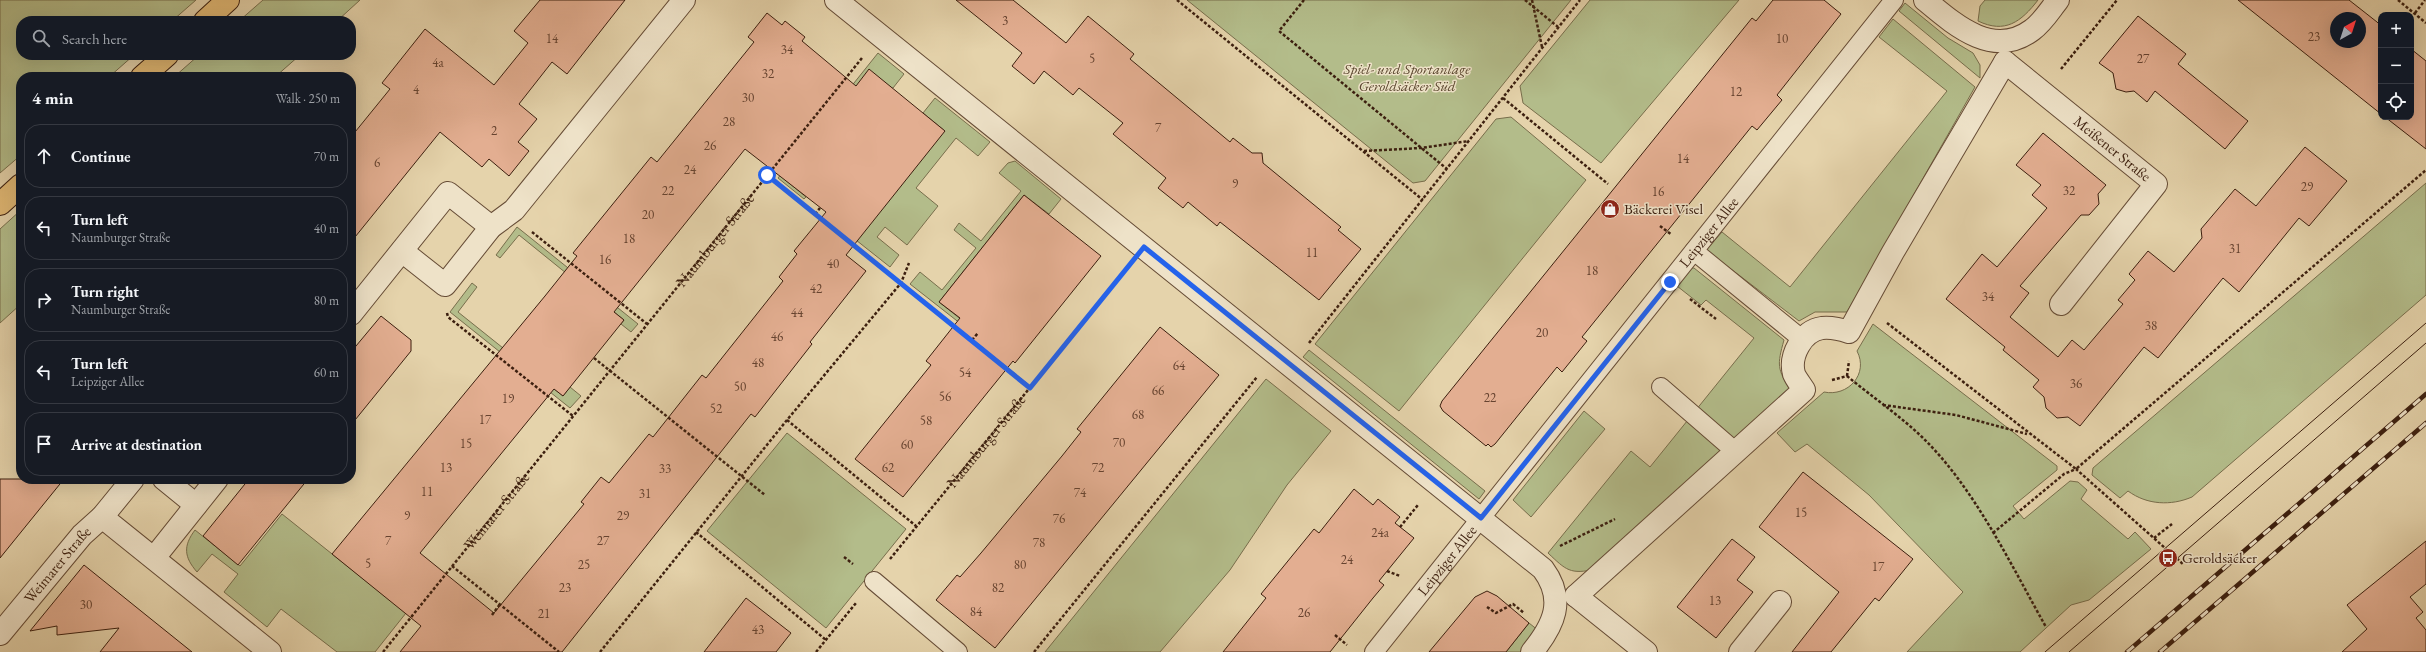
<!DOCTYPE html>
<html lang="en">
<head>
<meta charset="utf-8">
<style>
  body { margin:0; font-family:"EB Garamond",serif; background:#242831; color:#f1f3f6 }
  .controls { position:absolute; right:12px; top:12px; display:grid; overflow:hidden; border-radius:8px; box-shadow:0 4px 16px #0002 }
  .controls button { width:36px; height:36px; display:grid; place-items:center; padding:0; border:0; border-bottom:1px solid #363941; background:#171b24; color:#f1f3f6; font:20px sans-serif }
  .compass { position:absolute; left:2330px; top:12px; width:36px; height:36px; border-radius:50%; background:#171b24; box-shadow:0 4px 16px #0002; rotate:39deg }
  .stop { position:absolute; width:12px; height:12px; margin:-9px; border:3px solid #2563eb; border-radius:50%; background:#fff }
  .stop.end { background:#2563eb; border-color:#fff; box-shadow:0 1px 4px #0008 }
  .list { margin:0; padding:0; list-style:none }
  h2 { display:flex; justify-content:space-between; align-items:center; height:52px; margin:0; padding:0 16px; font-size:17px }
  h2 small { font-size:13px; font-weight:400; color:#9ea1a6 }
  .list li { display:grid; grid-template-columns:26px 1fr auto; gap:12px; align-items:center; box-sizing:border-box; height:64px; margin:0 8px 8px; padding:0 8px; border:1px solid #363941; border-radius:16px }
  .list b { display:block; font-size:15px; white-space:nowrap }
  .list p { margin:0; font-size:13px; white-space:nowrap; color:#9ea1a6 }
  .list em { font-size:13px; font-style:normal; color:#9ea1a6 }
  .icon { flex:none; width:22px; height:22px; fill:none; stroke:currentColor; stroke-width:2; stroke-linecap:round; stroke-linejoin:round }
  .map { position:relative; flex:none; width:2426px; height:652px; overflow:hidden }
  .search { position:absolute; background:#171b24; box-shadow:0 4px 16px #0002; left:16px; top:16px; width:340px; height:44px; display:flex; align-items:center; gap:10px; box-sizing:border-box; padding:0 14px; border-radius:16px; color:#9ea1a6; font-size:15px }
  .panel { position:absolute; background:#171b24; box-shadow:0 4px 16px #0002; left:16px; top:72px; width:340px; height:412px; border-radius:16px }
  .map>svg:first-child { display:block }
  .green { fill:#b3bc8a; stroke:#786e4c }
  .building { fill:#e3ae91; stroke:#3c1f0f; fill-rule:evenodd }
  .lines { fill:none; stroke-linecap:round; stroke-linejoin:round }
  .lane-casing { stroke:#664c36; stroke-width:20 }
  .street-casing { stroke:#664c36; stroke-width:24 }
  .primary-casing { stroke:#3c1f0f; stroke-width:24 }
  .path { stroke:#3c1f0f; stroke-width:2.5; stroke-dasharray:3 2; stroke-linecap:butt }
  .lane { stroke:#eee2c8; stroke-width:18 }
  .street { stroke:#eee2c8; stroke-width:22 }
  .primary { stroke:#e2ba76; stroke-width:22 }
  .tram { stroke:#3c1f0f; stroke-width:1 }
  .rail-casing { stroke:#3c1f0f; stroke-width:4.5 }
  .rail { stroke:#eee2c8; stroke-width:3; stroke-dasharray:9; stroke-linecap:butt }
  .route { stroke:#2563eb; stroke-width:5 }
  .labels { text-anchor:middle; stroke-width:3; stroke-linejoin:round; paint-order:stroke }
  .number-label { font-size:13px; fill:#664330 }
  .park-label { font-size:15px; font-style:italic; fill:#5a462e; stroke:#eee2c8 }
  .street-label { font-size:15px; fill:#3c1f0f; stroke:#eee2c8 }
  .poi-label { font-size:15px; fill:#3c1f0f; stroke:#eee2c8; text-anchor:start }
</style>
</head>
<body>
<div class="map">
<svg width="2426" height="652" viewBox="0 0 2426 652">
  <rect width="100%" height="100%" fill="#e5d3ab"/>
  <filter id="stains"><feTurbulence type="fractalNoise" baseFrequency=".005" numOctaves="4"/><feColorMatrix values="0 0 0 0 .2 0 0 0 0 .09 0 0 0 0 .02 0 0 0 .5 -.17"/></filter>
  <radialGradient id="worn" r=".72"><stop offset=".6" stop-color="#630" stop-opacity="0"/><stop offset="1" stop-color="#630" stop-opacity=".3"/></radialGradient>
  <path class="green" d="M 0,0 L 196,0 L 172,21 L 21,21 L 21,55 L 134,55 L 109,77 L 21,77 L 21,155 L 0,173 Z
    M 263,0 L 360,0 L 337,21 L 239,21 Z
    M 1187,0 L 1571,0 L 1425,181 L 1413,183 Z
    M 1590,0 L 1739,0 L 1601,163 L 1523,103 L 1520,86 Z
    M 1985,0 L 2038,0 C 2021,22 2005,34 1978,21 L 1980,6 Z
    M 1905,3 L 1948,38 L 1973,53 L 1980,65 L 1980,78 L 1899,11 Z
    M 1893,19 L 1975,87 L 1847,312 L 1815,312 L 1799,321 L 1706,250 L 1722,232 L 1790,287 L 1947,91 L 1879,37 Z
    M 878,53 L 904,74 L 893,88 L 850,94 L 783,178 L 806,197 L 804,199 L 778,178 Z
    M 199,55 L 300,55 L 275,77 L 174,77 Z
    M 935,98 L 990,142 L 978,156 L 956,138 L 916,188 L 938,206 L 907,245 L 885,227 L 877,237 L 899,255 L 890,267 L 832,221 L 945,131 L 923,113 Z
    M 1511,117 L 1586,180 L 1399,411 L 1315,344 L 1496,119 Z
    M 1015,161 L 1061,199 L 1049,214 L 1024,195 L 939,302 L 963,321 L 961,324 L 910,284 L 920,272 L 942,290 L 976,248 L 954,230 L 959,223 L 981,241 L 1021,191 L 999,173 L 1008,163 Z
    M 2426,183 L 2426,295 L 2192,497 C 2171,506 2147,505 2128,491 L 2120,498 L 2092,475 L 2093,468 Z
    M 21,210 L 21,304 L 0,323 L 0,229 Z
    M 517,227 L 638,324 L 631,332 L 621,324 L 624,320 L 519,235 L 500,258 L 496,255 Z
    M 1691,268 L 1694,268 L 1784,340 C 1777,365 1777,369 1791,391 L 1596,569 C 1570,575 1566,570 1548,553 L 1631,451 L 1650,467 L 1754,338 L 1706,300 L 1701,305 L 1677,286 Z
    M 472,283 L 477,287 L 458,312 L 563,396 L 570,387 L 581,396 L 570,408 L 450,312 Z
    M 1873,324 L 2057,466 L 2057,470 L 2013,506 L 2024,519 L 2070,481 L 2078,482 L 2087,490 L 2081,499 L 2128,539 L 2135,532 L 2151,549 L 2089,600 L 2071,605 L 2020,652 L 1907,652 L 1963,592 L 1869,495 L 1807,444 L 1795,452 L 1777,433 L 1824,392 C 1848,397 1869,374 1857,351 Z
    M 1309,350 L 1485,491 L 1479,499 L 1303,357 Z
    M 1266,379 L 1331,431 L 1287,485 L 1230,570 L 1160,652 L 1045,652 Z
    M 1584,411 L 1605,429 L 1531,517 L 1513,500 Z
    M 787,433 L 906,529 L 826,628 L 707,531 Z
    M 282,514 L 406,613 L 375,652 L 337,652 L 281,609 L 267,627 L 224,592 L 238,574 L 212,554 L 197,572 C 184,557 183,546 195,530 L 240,566 Z
    M 1529,623 L 1539,631 L 1523,652 L 1506,652 Z"/>
  <path class="building" d="M 540,0 L 625,0 L 567,74 L 552,62 L 519,104 L 537,119 L 518,142 L 529,151 L 509,176 L 489,159 L 482,167 L 440,132 L 351,242 L 351,137 L 390,89 L 382,83 L 425,29 L 494,85 L 528,43 L 514,31 Z
    M 956,0 L 1013,0 L 1066,43 L 1088,16 L 1134,54 L 1130,59 L 1230,142 L 1233,138 L 1252,153 L 1262,153 L 1263,163 L 1341,227 L 1338,230 L 1361,249 L 1319,300 L 1220,222 L 1217,226 L 1188,202 L 1183,208 L 1158,188 L 1166,178 L 1113,134 L 1123,123 L 1079,88 L 1073,95 L 1044,71 L 1034,84 L 1012,66 L 1022,53 Z
    M 1773,0 L 1824,0 L 1841,14 L 1777,95 L 1782,100 L 1757,130 L 1752,126 L 1582,337 L 1587,341 L 1562,372 L 1557,367 L 1495,444 L 1491,447 L 1488,444 L 1486,446 L 1443,411 L 1440,406 L 1442,401 L 1752,18 L 1756,21 Z
    M 2238,0 L 2349,0 L 2377,22 L 2381,26 L 2381,114 ZM 2336,18 L 2360,18 L 2360,42 L 2336,42 Z
    M 767,13 L 782,25 L 785,21 L 805,37 L 802,41 L 856,86 L 869,69 L 945,131 L 846,255 L 866,271 L 810,342 L 812,344 L 755,417 L 751,414 L 562,652 L 400,652 L 421,626 L 332,554 L 545,296 L 577,256 L 573,253 L 651,157 L 657,162 L 754,42 L 748,37 ZM 745,149 L 826,212 L 794,251 L 797,254 L 779,277 L 783,281 L 706,378 L 702,375 L 653,437 L 649,434 L 609,483 L 601,477 L 581,502 L 584,504 L 494,613 L 420,553 L 554,389 L 563,396 L 624,320 L 614,312 Z
    M 2138,16 L 2186,54 L 2178,64 L 2248,121 L 2225,149 L 2155,91 L 2147,102 L 2134,91 L 2126,92 L 2116,89 L 2113,73 L 2099,63 Z
    M 2411,49 L 2426,61 L 2426,149 L 2385,117 L 2411,117 Z
    M 2043,133 L 2106,185 L 2098,194 L 2099,204 L 2089,215 L 2081,215 L 2020,286 L 2029,293 L 2010,317 L 2058,357 L 2072,340 L 2084,350 L 2123,304 L 2118,300 L 2135,280 L 2129,274 L 2148,251 L 2174,272 L 2202,238 L 2201,229 L 2235,189 L 2256,206 L 2305,147 L 2347,181 L 2309,226 L 2299,218 L 2239,292 L 2223,278 L 2158,358 L 2144,347 L 2080,426 L 2068,417 L 2057,418 L 2046,408 L 2044,397 L 2033,387 L 2039,380 L 2003,350 L 2005,347 L 1946,299 L 1982,254 L 1997,267 L 2047,208 L 2032,195 L 2041,185 L 2016,165 Z
    M 1024,195 L 1101,256 L 1015,363 L 1013,361 L 903,497 L 855,459 L 931,365 L 926,361 L 960,318 L 939,302 Z
    M 381,316 L 411,340 L 411,351 L 351,425 L 351,352 Z
    M 1160,327 L 1219,375 L 995,648 L 936,600 L 957,575 L 960,577 L 981,553 L 1062,456 L 1081,432 L 1077,429 Z
    M 1803,472 L 1913,559 L 1879,601 L 1875,598 L 1831,652 L 1792,652 L 1839,592 L 1759,527 Z
    M 0,479 L 64,479 L 0,558 Z
    M 249,479 L 308,479 L 238,565 L 203,536 Z
    M 1354,489 L 1373,505 L 1378,499 L 1400,517 L 1395,523 L 1414,538 L 1379,581 L 1384,585 L 1373,598 L 1330,652 L 1223,652 L 1266,598 L 1261,594 L 1314,529 L 1319,533 Z
    M 1732,539 L 1755,557 L 1737,580 L 1753,592 L 1716,638 L 1677,607 Z
    M 2426,541 L 2426,584 L 2410,597 L 2423,612 L 2416,618 L 2426,630 L 2426,652 L 2342,652 L 2367,629 L 2347,605 Z
    M 84,565 L 141,611 L 192,652 L 100,652 L 119,628 L 57,635 L 57,626 L 30,631 Z
    M 1487,591 L 1497,596 L 1529,623 L 1506,652 L 1429,652 L 1475,597 Z
    M 746,598 L 791,633 L 776,652 L 704,652 Z"/>
  <g class="lines">
    <defs>
      <g id="lane">
        <path d="M 1694,251 L 1803,340"/>
        <path d="M 1661,387 L 1736,452"/>
        <path d="M 874,581 L 958,652"/>
        <path id="s3" d="M 1374,652 L 1894,0"/>
      </g>
      <g id="street">
        <path d="M 836,0 L 1543,569 C 1566,600 1554,625 1532,652"/>
        <path d="M 1925,0 C 1955,25 1993,59 2032,30 C 2043,22 2050,10 2058,0"/>
        <path id="s4" d="M 2005,62 L 2156,184 L 2061,304"/>
        <path d="M 402,251 L 445,285 L 491,227 L 514,210 L 684,0"/>
        <path d="M 351,314 L 448,193 L 491,227"/>
        <path d="M 164,479 L 196,505"/>
        <path d="M 102,517 L 270,652"/>
        <path d="M 154,558 L 217,479"/>
        <path d="M 1576,596 L 1804,390 C 1801,385 1796,379 1794,374 C 1789,356 1802,331 1822,328 C 1832,327 1840,329 1849,332 L 1893,252 L 2005,62"/>
        <path d="M 1576,596 L 1646,652"/>
        <path id="s5" d="M 0,634 L 82,535 L 102,517 L 133,479"/>
        <path d="M 1740,652 L 1780,602"/>
      </g>
      <path id="primary" d="M 205,21 L 228,0
        M 142,77 L 167,55
        M 0,204 L 21,185"/>
    </defs>
    <use href="#lane" class="lane-casing"/>
    <use href="#street" class="street-casing"/>
    <use href="#primary" class="primary-casing"/>
    <g class="path">
      <path d="M 1177,0 L 1423,200"/>
      <path d="M 1304,0 L 1279,31 L 1447,169"/>
      <path d="M 1525,0 L 1558,27"/>
      <path d="M 1532,0 L 1542,47"/>
      <path d="M 2398,0 L 2426,23"/>
      <path d="M 2415,13 L 2425,0"/>
      <path d="M 2061,69 L 2117,0"/>
      <path d="M 1503,98 L 1608,184"/>
      <path d="M 1364,151 L 1421,148 L 1469,141"/>
      <path d="M 767,175 L 1030,387"/>
      <path d="M 815,214 L 820,208"/>
      <path d="M 1660,226 L 1672,235"/>
      <path d="M 532,232 L 647,324"/>
      <path d="M 1690,299 L 1716,319"/>
      <path d="M 447,313 L 448,317 L 573,416"/>
      <path d="M 1887,323 L 2076,469 L 2426,170"/>
      <path d="M 972,340 L 978,333"/>
      <path d="M 1309,343 L 1580,0"/>
      <path d="M 594,358 L 765,495"/>
      <path d="M 1847,376 C 1871,396 1899,415 1922,437 C 1974,487 2011,565 2046,627"/>
      <path d="M 1847,376 L 1849,361"/>
      <path d="M 1832,380 L 1847,376"/>
      <path d="M 1883,405 L 1956,415 L 2027,434"/>
      <path d="M 787,420 L 916,526"/>
      <path d="M 1400,527 L 1418,505"/>
      <path d="M 696,532 L 826,640"/>
      <path d="M 1993,533 L 2064,474 L 2076,469 L 2183,564"/>
      <path d="M 2154,538 L 2172,524"/>
      <path d="M 1560,546 L 1615,519"/>
      <path d="M 844,557 L 853,564"/>
      <path id="s1" d="M 890,559 L 1126,270"/>
      <path d="M 452,566 L 559,652"/>
      <path d="M 1387,571 L 1400,576"/>
      <path d="M 1487,607 L 1496,613 L 1513,604 L 1524,613"/>
      <path d="M 492,615 L 500,604"/>
      <path d="M 1335,635 L 1347,645"/>
      <path id="s2" d="M 383,652 L 862,58"/>
      <path d="M 600,652 L 787,420 L 901,283 L 909,263"/>
      <path d="M 816,652 L 856,603"/>
      <path d="M 1034,652 L 1257,377"/>
    </g>
    <use href="#lane" class="lane"/>
    <use href="#street" class="street"/>
    <use href="#primary" class="primary"/>
    <path class="tram" d="M 2045,652 L 2426,323
      M 2069,652 L 2426,343"/>
    <defs>
      <path id="rail" d="M 2127,652 L 2426,394
        M 2160,652 L 2426,423"/>
    </defs>
    <use href="#rail" class="rail-casing"/>
    <use href="#rail" class="rail"/>
  </g>
  <g class="lines">
    <path class="route" d="M 767,175 L 1030,388 L 1144,247 L 1481,518 L 1670,282"/>
  </g>
  <defs>
    <symbol id="shop-disc" viewBox="-11 -11 22 22"><circle r="9.5" fill="#8f2418" stroke="#eee2c8"/><path d="M-5-2.5h2.3a2.7 3.5 0 0 1 5.4 0H5L5.5 6h-11ZM-1.5-2.5h3a1.5 2.3 0 0 0-3 0Z" fill="#fff"/></symbol>
    <symbol id="bus-disc" viewBox="-11 -11 22 22"><circle r="9.5" fill="#8f2418" stroke="#eee2c8"/><path d="M-5-6H5V4H4V6H2V4H-2V6H-4V4H-5ZM-3.5-4V0h7V-4ZM-3.5 1.2v1.5H-2V1.2ZM2 1.2v1.5H3.5V1.2Z" fill="#fff"/></symbol>
  </defs>
  <g fill-rule="evenodd">
    <use href="#shop-disc" x="1599" y="198" width="22" height="22"/>
    <use href="#bus-disc" x="2157" y="547" width="22" height="22"/>
  </g>
  <g class="labels">
    <g class="number-label">
      <text x="1005" y="25">3</text>
      <text x="2314" y="41">23</text>
      <text x="552" y="43">14</text>
      <text x="1782" y="43">10</text>
      <text x="787" y="54">34</text>
      <text x="1092" y="63">5</text>
      <text x="2143" y="63">27</text>
      <text x="438" y="67">4a</text>
      <text x="768" y="78">32</text>
      <text x="416" y="94">4</text>
      <text x="1736" y="96">12</text>
      <text x="748" y="102">30</text>
      <text x="729" y="126">28</text>
      <text x="1158" y="132">7</text>
      <text x="494" y="135">2</text>
      <text x="710" y="150">26</text>
      <text x="1683" y="163">14</text>
      <text x="377" y="167">6</text>
      <text x="690" y="174">24</text>
      <text x="1235" y="188">9</text>
      <text x="2307" y="191">29</text>
      <text x="668" y="195">22</text>
      <text x="2069" y="195">32</text>
      <text x="1658" y="196">16</text>
      <text x="648" y="219">20</text>
      <text x="629" y="243">18</text>
      <text x="2235" y="253">31</text>
      <text x="1312" y="257">11</text>
      <text x="605" y="264">16</text>
      <text x="833" y="268">40</text>
      <text x="1592" y="275">18</text>
      <text x="816" y="293">42</text>
      <text x="1988" y="301">34</text>
      <text x="797" y="317">44</text>
      <text x="2151" y="330">38</text>
      <text x="1542" y="337">20</text>
      <text x="777" y="341">46</text>
      <text x="758" y="367">48</text>
      <text x="1179" y="370">64</text>
      <text x="965" y="377">54</text>
      <text x="2076" y="388">36</text>
      <text x="740" y="391">50</text>
      <text x="1158" y="395">66</text>
      <text x="945" y="401">56</text>
      <text x="1490" y="402">22</text>
      <text x="508" y="403">19</text>
      <text x="716" y="413">52</text>
      <text x="1138" y="419">68</text>
      <text x="485" y="424">17</text>
      <text x="926" y="425">58</text>
      <text x="1119" y="447">70</text>
      <text x="466" y="448">15</text>
      <text x="907" y="449">60</text>
      <text x="446" y="472">13</text>
      <text x="888" y="472">62</text>
      <text x="1098" y="472">72</text>
      <text x="665" y="473">33</text>
      <text x="427" y="496">11</text>
      <text x="1080" y="497">74</text>
      <text x="645" y="498">31</text>
      <text x="1801" y="517">15</text>
      <text x="407" y="520">9</text>
      <text x="623" y="520">29</text>
      <text x="1059" y="523">76</text>
      <text x="1380" y="537">24a</text>
      <text x="388" y="545">7</text>
      <text x="603" y="545">27</text>
      <text x="1039" y="547">78</text>
      <text x="1347" y="564">24</text>
      <text x="368" y="568">5</text>
      <text x="584" y="569">25</text>
      <text x="1020" y="569">80</text>
      <text x="1878" y="571">17</text>
      <text x="565" y="592">23</text>
      <text x="998" y="592">82</text>
      <text x="1715" y="605">13</text>
      <text x="86" y="609">30</text>
      <text x="976" y="616">84</text>
      <text x="1304" y="617">26</text>
      <text x="544" y="618">21</text>
      <text x="758" y="634">43</text>
    </g>
    <g class="park-label">
      <text x="1407" y="74">Spiel- und Sportanlage<tspan x="1407" dy="17">Geroldsäcker Süd</tspan></text>
    </g>
    <g class="street-label">
      <text dy="5" stroke="none"><textPath href="#s4" startOffset="138">Meißener Straße</textPath></text>
      <text dy="5" stroke="none"><textPath href="#s3" startOffset="537">Leipziger Allee</textPath></text>
      <text dy="5" stroke="none"><textPath href="#s2" startOffset="529">Naumburger Straße</textPath></text>
      <text dy="5" stroke="none"><textPath href="#s1" startOffset="152">Naumburger Straße</textPath></text>
      <text dy="5" stroke="none"><textPath href="#s2" startOffset="181">Weimarer Straße</textPath></text>
      <text dy="5" stroke="none"><textPath href="#s3" startOffset="117">Leipziger Allee</textPath></text>
      <text dy="5" stroke="none"><textPath href="#s5" startOffset="90">Weimarer Straße</textPath></text>
    </g>
    <g class="poi-label">
      <text x="1624" y="214">Bäckerei Visel</text>
      <text x="2182" y="563">Geroldsäcker</text>
    </g>
  </g>
  <rect width="100%" height="100%" filter="url(#stains)"/>
  <rect width="100%" height="100%" fill="url(#worn)"/>
</svg>
<div class="controls">
<button>+</button>
<button>−</button>
<button><svg class="icon" aria-label="locate" viewBox="0 0 24 24"><circle cx="12" cy="12" r="6"/><path d="M12 2v4M12 18v4M2 12h4M18 12h4"/></svg></button>
</div>
<svg class="compass" viewBox="-18 -18 36 36"><path d="M0-13l5 13h-10z" fill="#e53935"/><path d="M0 13l5-13h-10z" fill="#9ea1a6"/></svg>
<div class="stop" style="left:767px;top:175px"></div>
<div class="stop end" style="left:1670px;top:282px"></div>
<div class="search"><svg class="icon" aria-label="search" viewBox="0 0 24 24"><circle cx="10" cy="10" r="6"/><path d="M15 15l6 6"/></svg>Search here</div>
<section class="panel">
<h2>4 min<small>Walk · 250 m</small></h2>
<ul class="list">
<li><svg class="icon" aria-label="ahead" viewBox="0 0 24 24"><path d="M12 20V5M6 11l6-6 6 6"/></svg><div><b>Continue</b></div><em>70 m</em></li>
<li><svg class="icon" aria-label="left" viewBox="0 0 24 24"><path d="M17 20v-9H6M10 6l-5 5 5 5"/></svg><div><b>Turn left</b><p>Naumburger Straße</p></div><em>40 m</em></li>
<li><svg class="icon" aria-label="right" viewBox="0 0 24 24"><path d="M7 20v-9h11M14 6l5 5-5 5"/></svg><div><b>Turn right</b><p>Naumburger Straße</p></div><em>80 m</em></li>
<li><svg class="icon" aria-label="left" viewBox="0 0 24 24"><path d="M17 20v-9H6M10 6l-5 5 5 5"/></svg><div><b>Turn left</b><p>Leipziger Allee</p></div><em>60 m</em></li>
<li><svg class="icon" aria-label="arrive" viewBox="0 0 24 24"><path d="M6 21V4h12l-3 4 3 4H6"/></svg><div><b>Arrive at destination</b></div></li>
</ul>
</section>
</div>
</body>
</html>
